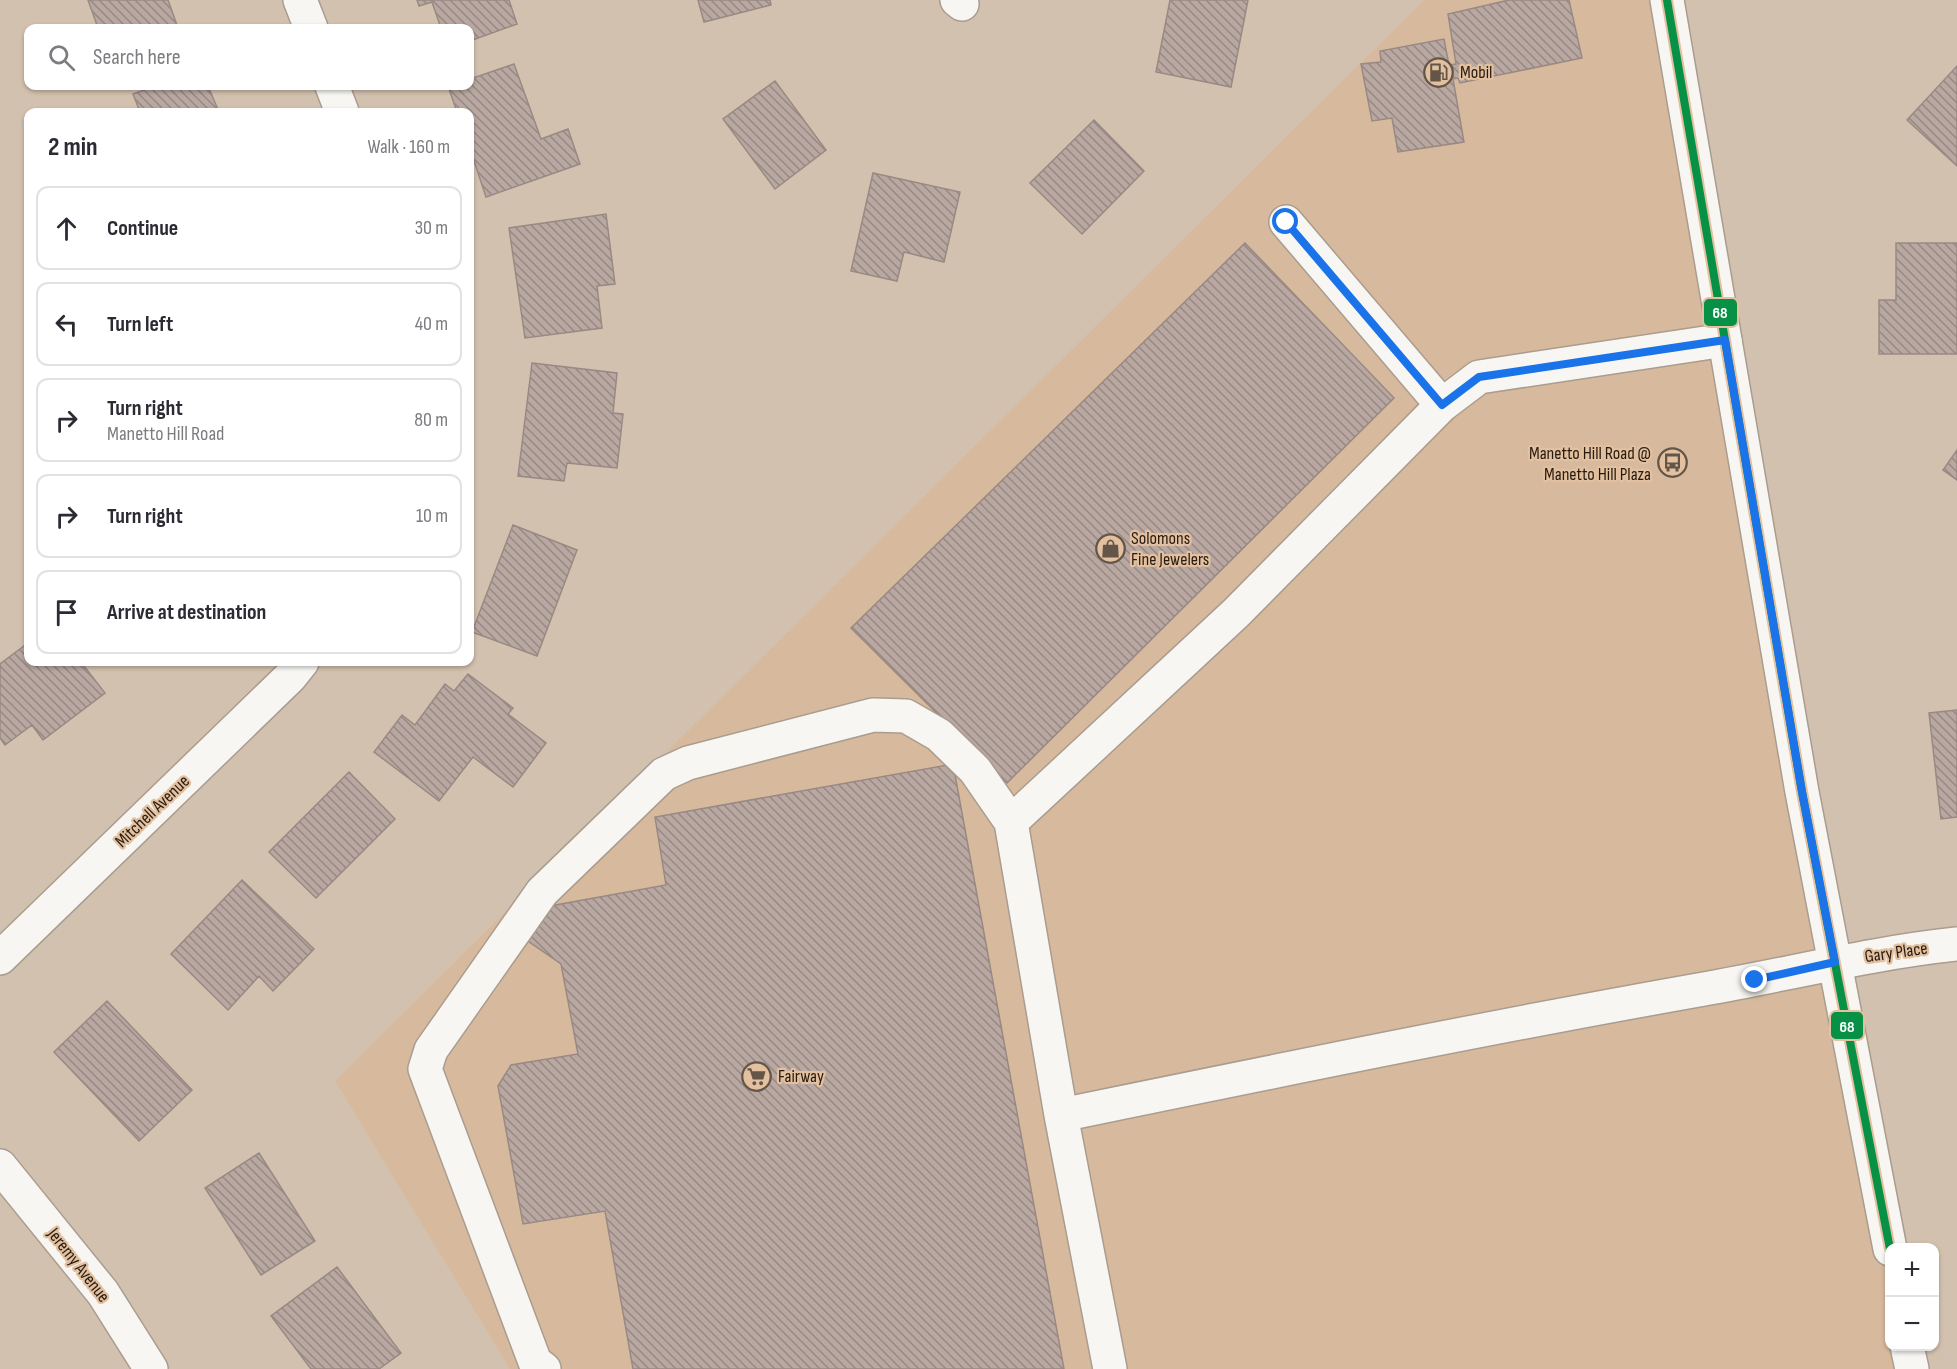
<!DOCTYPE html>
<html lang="en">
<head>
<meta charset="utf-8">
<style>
  body { margin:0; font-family:"Sofia Sans Condensed",sans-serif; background:#f2f2f3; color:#2b2b33 }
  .controls { position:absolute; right:18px; bottom:18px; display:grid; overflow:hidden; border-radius:12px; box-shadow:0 2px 4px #0004 }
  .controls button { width:54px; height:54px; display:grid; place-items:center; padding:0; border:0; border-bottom:2px solid #e1e1e2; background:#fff; color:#2b2b33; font:30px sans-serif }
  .stop { position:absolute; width:18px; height:18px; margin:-14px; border:4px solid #1a73e8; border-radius:50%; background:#fff }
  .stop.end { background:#1a73e8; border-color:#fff; box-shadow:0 2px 6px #0008 }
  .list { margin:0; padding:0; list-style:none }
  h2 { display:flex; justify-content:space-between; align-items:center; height:78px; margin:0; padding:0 24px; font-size:26px }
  h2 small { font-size:20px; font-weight:400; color:#7c7c81 }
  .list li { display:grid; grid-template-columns:39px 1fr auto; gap:18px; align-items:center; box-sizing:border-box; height:84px; margin:0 12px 12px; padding:0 12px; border:2px solid #e1e1e2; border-radius:12px }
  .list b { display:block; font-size:22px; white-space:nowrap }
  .list p { margin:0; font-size:20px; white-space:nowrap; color:#7c7c81 }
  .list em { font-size:20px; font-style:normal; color:#7c7c81 }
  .icon { flex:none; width:33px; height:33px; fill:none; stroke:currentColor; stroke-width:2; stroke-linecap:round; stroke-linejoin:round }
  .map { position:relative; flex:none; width:1957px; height:1369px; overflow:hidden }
  .search { position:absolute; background:#fff; box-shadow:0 2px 4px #0004; left:24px; top:24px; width:450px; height:66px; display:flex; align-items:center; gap:15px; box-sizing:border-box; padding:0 21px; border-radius:12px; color:#7c7c81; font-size:22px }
  .panel { position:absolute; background:#fff; box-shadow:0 2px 4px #0004; left:24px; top:108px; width:450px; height:558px; border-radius:12px }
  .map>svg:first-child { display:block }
  .built { fill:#d7ba9d }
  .building { fill:url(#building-back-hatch); stroke:#998983; stroke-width:1.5 }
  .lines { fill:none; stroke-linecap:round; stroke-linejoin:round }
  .minor-casing { stroke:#aa9c8e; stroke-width:36 }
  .major-casing { stroke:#aa9c8e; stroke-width:36 }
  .minor { stroke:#f8f6f3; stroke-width:33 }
  .major { stroke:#f8f6f3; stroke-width:33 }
  .bus-1-casing { stroke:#e2c0a0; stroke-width:12 }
  .bus-1 { stroke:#069147; stroke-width:8 }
  .route { stroke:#1a73e8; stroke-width:8 }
  .labels { text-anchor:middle; stroke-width:4.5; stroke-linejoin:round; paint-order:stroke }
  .poi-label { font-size:18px; fill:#271b0f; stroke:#e2c0a0; text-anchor:start }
  .street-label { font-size:18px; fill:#271b0f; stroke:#e2c0a0 }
  .line-badge { stroke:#e2c0a0; stroke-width:2 }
  .badge-label { font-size:16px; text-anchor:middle; font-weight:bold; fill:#fff }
</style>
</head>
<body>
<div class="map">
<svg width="1957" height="1369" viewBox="0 0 1957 1369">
  <defs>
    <pattern id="building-back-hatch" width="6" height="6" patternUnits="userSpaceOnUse" patternTransform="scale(1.5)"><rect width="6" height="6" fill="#b9a8a1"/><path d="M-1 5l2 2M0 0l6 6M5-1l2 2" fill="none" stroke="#968882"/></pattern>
  </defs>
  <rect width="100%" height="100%" fill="#d3c1af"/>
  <path class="built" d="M 1424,0 L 1675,0 L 1890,1248 L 1890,1346 L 1910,1347 L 1914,1369 L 510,1369 L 335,1081 Z"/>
  <path class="building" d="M 88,0 L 168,0 L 178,28 L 98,28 Z
    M 417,0 L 509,0 L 517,24 L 470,41 L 470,28 L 441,28 L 432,2 L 419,6 Z
    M 698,0 L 770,0 L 771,5 L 704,22 Z
    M 1170,0 L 1248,0 L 1231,87 L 1156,72 Z
    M 1509,0 L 1569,0 L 1582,58 L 1460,83 L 1458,78 L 1453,79 L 1464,142 L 1398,152 L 1392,118 L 1372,121 L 1361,64 L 1381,62 L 1380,51 L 1444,39 L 1449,65 L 1456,64 L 1448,14 Z
    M 514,64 L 541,139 L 568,129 L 580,164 L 486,197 L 470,149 L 470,112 L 457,112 L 448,86 L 470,86 L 470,79 Z
    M 1957,66 L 1957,166 L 1907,120 Z
    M 775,81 L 826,150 L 775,189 L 723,119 Z
    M 156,86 L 208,86 L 219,112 L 140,112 L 133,94 Z
    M 1094,120 L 1144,171 L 1082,234 L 1030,183 Z
    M 873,173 L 960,192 L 944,262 L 904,252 L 897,281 L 851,271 Z
    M 606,214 L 615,284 L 597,286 L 602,328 L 525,338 L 509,228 Z
    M 1245,243 L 1394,398 L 1007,783 L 851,628 Z
    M 1896,243 L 1957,243 L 1957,354 L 1879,354 L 1879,300 L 1896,300 Z
    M 532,363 L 617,373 L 613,413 L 623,414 L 617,468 L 567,463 L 564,481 L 518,476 Z
    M 1957,450 L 1957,480 L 1943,470 Z
    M 513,525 L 577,550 L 537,656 L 472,632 Z
    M 28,643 L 28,662 L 81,662 L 105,693 L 43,740 L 32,725 L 5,745 L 0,738 L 0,664 Z
    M 468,674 L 513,708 L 508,714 L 546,743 L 513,787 L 473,757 L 439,801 L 374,752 L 402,715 L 415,725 L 445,684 L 454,691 Z
    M 1957,710 L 1957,817 L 1941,819 L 1929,713 Z
    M 953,764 L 1064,1369 L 633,1369 L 605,1211 L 523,1224 L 498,1086 L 511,1065 L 578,1054 L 561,964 L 525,939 L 550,906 L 666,885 L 655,817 Z
    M 349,772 L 395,819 L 316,898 L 269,852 Z
    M 242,880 L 314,949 L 273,991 L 259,976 L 228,1010 L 171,954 Z
    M 107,1001 L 192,1090 L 139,1141 L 54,1052 Z
    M 259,1153 L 315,1241 L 261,1275 L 205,1188 Z
    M 337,1267 L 401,1353 L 379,1369 L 311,1369 L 271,1316 Z"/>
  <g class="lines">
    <defs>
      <path id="minor" d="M 300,0 L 311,28
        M 957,0 L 962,4
        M 332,86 L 342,112
        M 1442,405 L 1479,377 L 1725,340
        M 0,958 L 290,677 L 302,662
        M 1061,1115 C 1276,1071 1489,1027 1704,989 C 1789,974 1871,953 1957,944
        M 0,1166 L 103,1293 L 151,1369
        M 544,1369 L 535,1362 L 425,1069 L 431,1050 L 542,892 L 664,774 L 688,763 L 873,715 L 906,716 L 939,735 L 975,770 L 1011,822
        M 1110,1369 L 1061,1115 L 1011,822 L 1236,613 L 1442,405 L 1286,222"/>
      <path id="major" d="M 1667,0 L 1802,792 L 1890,1249
        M 1907,1346 L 1912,1369"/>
    </defs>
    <use href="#minor" class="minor-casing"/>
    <use href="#major" class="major-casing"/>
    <use href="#minor" class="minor"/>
    <use href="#major" class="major"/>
    <defs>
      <path id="bus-1" d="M 1667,0 L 1802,792 L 1890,1249"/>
    </defs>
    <use href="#bus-1" class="bus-1-casing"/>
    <use href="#bus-1" class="bus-1"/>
  </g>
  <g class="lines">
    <path class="route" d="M 1286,222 L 1442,405 L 1479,377 L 1725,340 L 1802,792 L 1835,962 L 1755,980"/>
  </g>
  <defs>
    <symbol id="fuel-ring" viewBox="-11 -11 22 22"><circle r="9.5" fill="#e2c0a0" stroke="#635547" stroke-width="1.5"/><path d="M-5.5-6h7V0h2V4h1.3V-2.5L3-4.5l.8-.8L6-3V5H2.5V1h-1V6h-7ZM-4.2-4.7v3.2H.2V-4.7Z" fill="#635547"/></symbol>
    <symbol id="bus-ring" viewBox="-11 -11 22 22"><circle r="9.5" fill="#e2c0a0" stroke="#635547" stroke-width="1.5"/><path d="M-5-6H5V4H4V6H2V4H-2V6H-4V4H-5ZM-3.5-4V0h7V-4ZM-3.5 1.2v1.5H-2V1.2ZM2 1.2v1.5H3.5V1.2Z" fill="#635547"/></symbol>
    <symbol id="shop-ring" viewBox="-11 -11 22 22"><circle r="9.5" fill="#e2c0a0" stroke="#635547" stroke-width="1.5"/><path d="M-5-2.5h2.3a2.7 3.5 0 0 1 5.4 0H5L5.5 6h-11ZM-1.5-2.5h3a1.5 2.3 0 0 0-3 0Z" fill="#635547"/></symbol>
    <symbol id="supermarket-ring" viewBox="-11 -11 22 22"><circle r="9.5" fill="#e2c0a0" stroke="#635547" stroke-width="1.5"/><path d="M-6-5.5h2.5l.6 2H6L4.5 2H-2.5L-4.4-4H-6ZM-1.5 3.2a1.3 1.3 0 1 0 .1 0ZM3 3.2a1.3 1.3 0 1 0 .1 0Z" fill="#635547"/></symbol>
  </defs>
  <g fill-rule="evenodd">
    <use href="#fuel-ring" x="1422" y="56" width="33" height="33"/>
    <use href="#bus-ring" x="1656" y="446" width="33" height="33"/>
    <use href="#shop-ring" x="1094" y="532" width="33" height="33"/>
    <use href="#supermarket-ring" x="740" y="1060" width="33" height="33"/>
  </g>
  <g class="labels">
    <g class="poi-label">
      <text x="1460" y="78">Mobil</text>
      <text x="1651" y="459" text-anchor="end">Manetto Hill Road @<tspan x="1651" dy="21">Manetto Hill Plaza</tspan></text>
      <text x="1131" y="544">Solomons<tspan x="1131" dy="21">Fine Jewelers</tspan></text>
      <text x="778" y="1082">Fairway</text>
    </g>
    <g class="street-label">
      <text transform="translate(152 811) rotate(-44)" y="6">Mitchell Avenue</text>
      <text transform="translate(1896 952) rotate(-8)" y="6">Gary Place</text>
      <text transform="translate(79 1265) rotate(52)" y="6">Jeremy Avenue</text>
    </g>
  </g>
  <g class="line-badge">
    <rect x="1703" y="298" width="35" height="29" rx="6" fill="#069147"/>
    <rect x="1830" y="1011" width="34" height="29" rx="6" fill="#069147"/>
  </g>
  <g class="badge-label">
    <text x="1720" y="318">68</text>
    <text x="1847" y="1032">68</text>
  </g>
</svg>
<div class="controls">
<button>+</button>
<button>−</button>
</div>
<div class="stop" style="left:1286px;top:222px"></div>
<div class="stop end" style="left:1755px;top:980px"></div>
<div class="search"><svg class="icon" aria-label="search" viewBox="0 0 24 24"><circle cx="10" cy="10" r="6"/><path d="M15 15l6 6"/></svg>Search here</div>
<section class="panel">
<h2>2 min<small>Walk · 160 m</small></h2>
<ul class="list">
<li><svg class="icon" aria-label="ahead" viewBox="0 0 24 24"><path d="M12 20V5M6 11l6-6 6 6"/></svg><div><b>Continue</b></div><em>30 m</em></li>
<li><svg class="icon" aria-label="left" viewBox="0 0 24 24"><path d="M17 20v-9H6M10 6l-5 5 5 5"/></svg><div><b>Turn left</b></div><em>40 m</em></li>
<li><svg class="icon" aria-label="right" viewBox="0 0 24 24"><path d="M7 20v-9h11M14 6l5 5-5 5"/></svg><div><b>Turn right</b><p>Manetto Hill Road</p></div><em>80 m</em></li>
<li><svg class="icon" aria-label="right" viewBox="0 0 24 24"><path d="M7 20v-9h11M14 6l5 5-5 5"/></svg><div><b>Turn right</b></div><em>10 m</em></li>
<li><svg class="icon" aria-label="arrive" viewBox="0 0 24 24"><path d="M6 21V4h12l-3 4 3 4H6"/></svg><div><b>Arrive at destination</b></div></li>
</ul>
</section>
</div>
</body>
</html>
